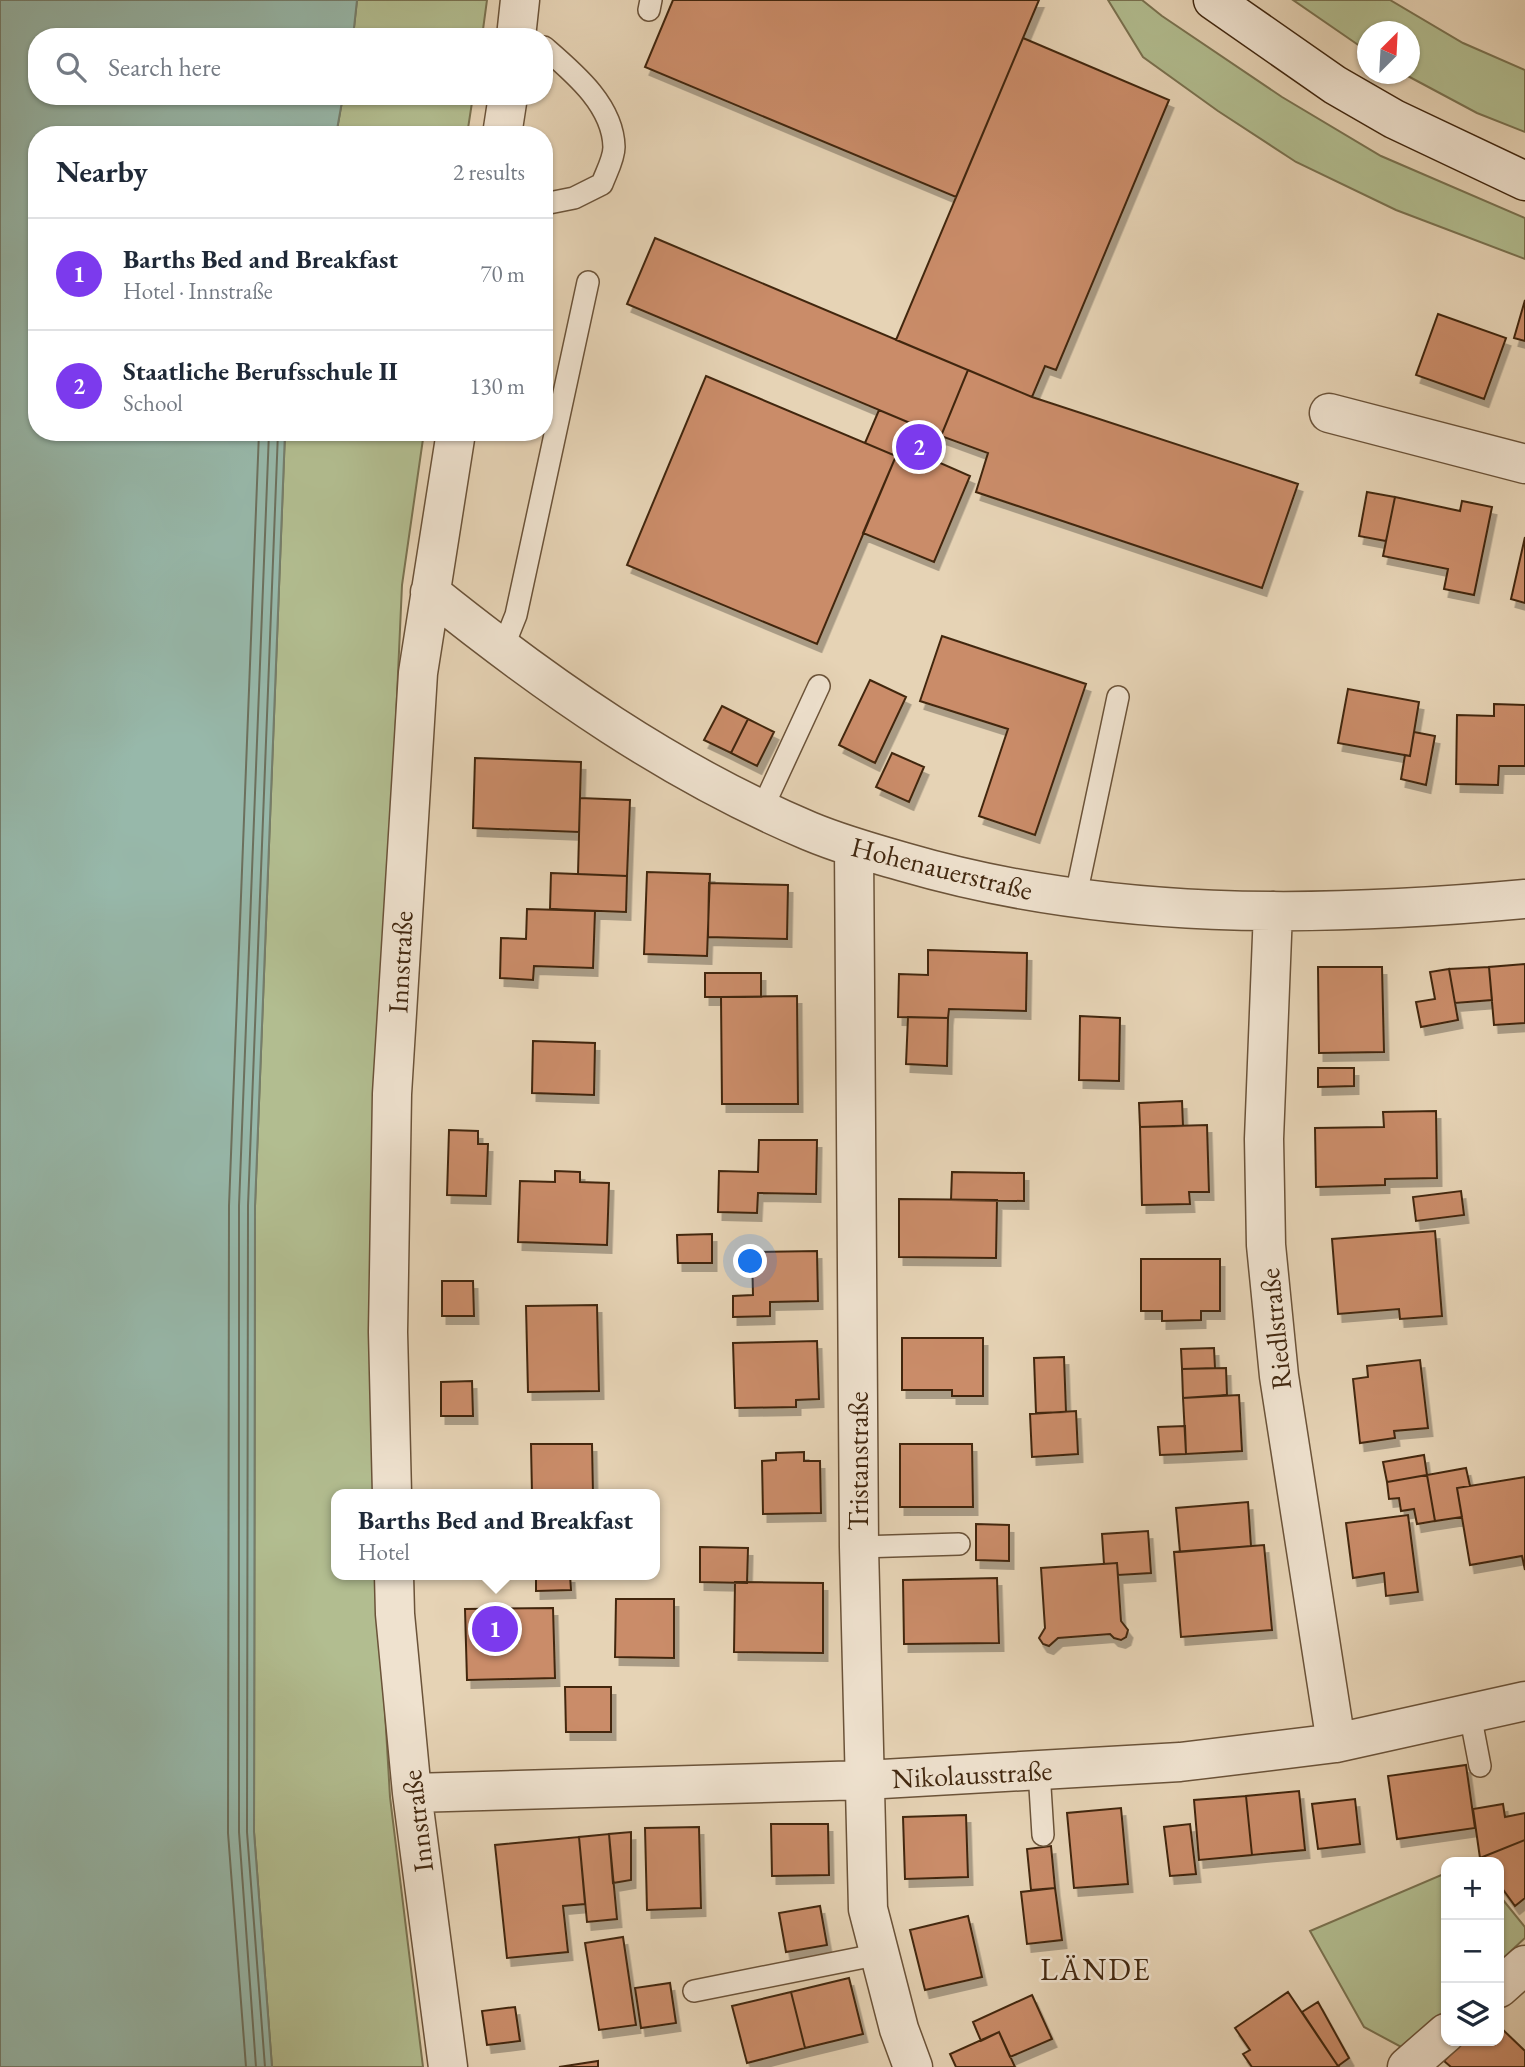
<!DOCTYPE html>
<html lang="en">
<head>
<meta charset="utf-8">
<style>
  body { margin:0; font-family:"EB Garamond",serif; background:#f6f6f7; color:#1f2937 }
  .controls { position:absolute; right:21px; bottom:21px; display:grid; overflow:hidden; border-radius:14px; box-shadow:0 2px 5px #0004 }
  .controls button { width:63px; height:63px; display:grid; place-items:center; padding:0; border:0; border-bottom:2px solid #e0e1e3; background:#fff; color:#1f2937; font:35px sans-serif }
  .compass { position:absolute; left:1357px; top:21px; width:63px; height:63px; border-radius:50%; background:#fff; box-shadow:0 2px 5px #0004; rotate:24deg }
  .you { position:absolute; left:751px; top:1262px; width:24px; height:24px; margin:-18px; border:5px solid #fff; border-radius:50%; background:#1a73e8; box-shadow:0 0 0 10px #1a73e833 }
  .badge { display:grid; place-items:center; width:46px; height:46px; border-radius:50%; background:#7c3aed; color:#fff; font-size:23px; font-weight:700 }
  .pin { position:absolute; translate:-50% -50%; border:4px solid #fff; box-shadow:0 2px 7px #0006 }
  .popup { position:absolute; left:331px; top:1489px; width:329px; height:91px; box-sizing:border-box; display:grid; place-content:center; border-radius:14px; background:#fff; filter:drop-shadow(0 2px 5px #0005); font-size:23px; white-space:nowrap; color:#747a83 }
  .popup b { font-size:26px; color:#1f2937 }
  .popup::after { content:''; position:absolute; left:50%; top:100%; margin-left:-14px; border:14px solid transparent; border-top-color:#fff }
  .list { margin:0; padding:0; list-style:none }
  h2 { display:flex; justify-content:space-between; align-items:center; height:91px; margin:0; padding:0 28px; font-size:30px }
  h2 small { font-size:23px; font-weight:400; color:#747a83 }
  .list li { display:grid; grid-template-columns:46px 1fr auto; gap:21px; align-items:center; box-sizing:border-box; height:112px; padding:0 28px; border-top:2px solid #e0e1e3 }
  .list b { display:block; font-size:26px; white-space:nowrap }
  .list p { margin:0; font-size:23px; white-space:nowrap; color:#747a83 }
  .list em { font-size:23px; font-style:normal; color:#747a83 }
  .icon { flex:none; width:38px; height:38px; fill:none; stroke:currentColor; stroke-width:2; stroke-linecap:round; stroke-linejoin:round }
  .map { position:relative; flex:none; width:1525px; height:2067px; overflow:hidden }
  .search { position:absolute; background:#fff; box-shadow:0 2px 5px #0004; left:28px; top:28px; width:525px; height:77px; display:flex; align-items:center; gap:18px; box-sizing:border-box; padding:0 24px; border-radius:28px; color:#747a83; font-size:26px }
  .panel { position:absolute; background:#fff; box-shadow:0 2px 5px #0004; left:28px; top:126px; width:525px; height:315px; border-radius:28px }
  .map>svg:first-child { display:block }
  .green { fill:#b2bd90; stroke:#7a7250; stroke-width:2 }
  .water { fill:#97b8aa; stroke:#757e6c; stroke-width:2 }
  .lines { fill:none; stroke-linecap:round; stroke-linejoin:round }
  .shore { stroke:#6c705d; stroke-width:2 }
  .building { fill:#ca8c69; stroke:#422810; stroke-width:2; filter:url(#shadow) }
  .service-casing { stroke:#6b5339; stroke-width:24 }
  .minor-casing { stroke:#6b5339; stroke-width:41 }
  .secondary-casing { stroke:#422810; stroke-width:41 }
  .service { stroke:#efe2cf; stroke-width:21 }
  .minor { stroke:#efe2cf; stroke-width:38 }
  .secondary { stroke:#efe2cf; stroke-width:38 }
  .labels { text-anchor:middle; stroke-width:5; stroke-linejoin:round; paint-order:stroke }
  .street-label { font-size:28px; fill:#422810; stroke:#efe2cf }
  .neighbourhood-label { font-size:30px; letter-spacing:2px; fill:#422810; stroke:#efe2cf }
</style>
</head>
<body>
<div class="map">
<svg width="1525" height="2067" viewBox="0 0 1525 2067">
  <defs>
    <filter id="shadow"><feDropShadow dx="4.5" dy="8" stdDeviation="0" flood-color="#0004"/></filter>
  </defs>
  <rect width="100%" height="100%" fill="#e6d3b5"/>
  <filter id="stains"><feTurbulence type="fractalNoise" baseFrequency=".00286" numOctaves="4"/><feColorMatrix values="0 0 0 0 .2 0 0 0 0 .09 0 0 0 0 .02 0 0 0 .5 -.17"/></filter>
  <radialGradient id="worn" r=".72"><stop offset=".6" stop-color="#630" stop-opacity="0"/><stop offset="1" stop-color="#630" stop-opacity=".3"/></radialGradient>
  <path class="green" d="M 357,0 L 487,0 L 482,37 L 353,37 Z
    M 1108,0 L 1142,0 L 1162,16 L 1282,97 L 1381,156 L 1525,218 L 1525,259 L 1396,210 L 1296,162 L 1218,111 L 1143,57 Z
    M 1293,0 L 1390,0 L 1463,43 L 1525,70 L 1525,132 L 1477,113 L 1404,74 L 1410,74 L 1410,32 L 1368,32 L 1367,51 Z
    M 343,96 L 473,96 L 467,135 L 336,135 Z
    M 424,432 L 402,585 L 373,1229 L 374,1494 L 336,1494 L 336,1575 L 377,1575 L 390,1797 L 423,2067 L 272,2067 L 254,1832 L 255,1206 L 285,433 Z
    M 1446,1873 L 1446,2011 L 1405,2049 L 1364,2027 L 1310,1931 Z
    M 1499,1895 L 1525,1927 L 1525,1938 L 1499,1962 Z"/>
  <path class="water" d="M 0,0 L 357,0 L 353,37 L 37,37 L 37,96 L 343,96 L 336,135 L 37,135 L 37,432 L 285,432 L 255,1206 L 254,1832 L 272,2067 L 0,2067 Z"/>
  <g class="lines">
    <path class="shore" d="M 246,2067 L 228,1833 L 229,1206 L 259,432
      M 256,2067 L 239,1832 L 239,1206 L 269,432
      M 265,2067 L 247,1832 L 248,1206 L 278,432"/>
  </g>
  <path class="building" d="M 673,0 L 1039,0 L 956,197 L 645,67 Z
    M 1023,38 L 1169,100 L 1056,370 L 1045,366 L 1032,397 L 896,340 Z
    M 655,238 L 968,370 L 941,436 L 627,304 Z
    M 1525,300 L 1525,341 L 1514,338 Z
    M 1438,314 L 1506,338 L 1484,399 L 1416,375 Z
    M 968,370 L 1032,397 L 1298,484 L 1262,588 L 976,492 L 988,453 L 941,436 Z
    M 706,376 L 896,456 L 817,644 L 627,565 Z
    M 879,410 L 941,436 L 931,459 L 970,476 L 934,562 L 863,533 L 896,456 L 865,443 Z
    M 1367,492 L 1395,497 L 1386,541 L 1359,536 Z
    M 1395,497 L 1460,511 L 1462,501 L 1492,507 L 1474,595 L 1444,589 L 1448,569 L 1383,556 Z
    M 1525,537 L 1525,603 L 1511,599 Z
    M 942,636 L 1086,684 L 1035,835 L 979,816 L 1008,729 L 920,701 Z
    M 870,680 L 906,697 L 875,763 L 839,745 Z
    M 1348,689 L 1419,702 L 1410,756 L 1338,743 Z
    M 1494,704 L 1525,705 L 1525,766 L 1499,766 L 1498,785 L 1456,784 L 1457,715 L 1494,716 Z
    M 722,706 L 748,719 L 731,753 L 704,740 Z
    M 748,719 L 774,732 L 757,766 L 731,753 Z
    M 1414,732 L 1435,736 L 1426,785 L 1401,779 L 1405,755 L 1410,756 Z
    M 892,753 L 924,767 L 909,802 L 876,787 Z
    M 475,758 L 581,762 L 579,832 L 473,828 Z
    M 580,798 L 630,800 L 627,876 L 578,874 Z
    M 647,872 L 710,874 L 707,956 L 644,954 Z
    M 551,873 L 627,876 L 626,912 L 550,909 Z
    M 709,883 L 788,885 L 787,939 L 708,937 Z
    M 527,909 L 595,911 L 593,968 L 534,966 L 533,980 L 500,978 L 501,938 L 526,939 Z
    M 928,950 L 1027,953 L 1026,1011 L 949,1009 L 948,1018 L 898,1017 L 899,974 L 928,975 Z
    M 1525,964 L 1525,1023 L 1494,1025 L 1489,967 Z
    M 1318,967 L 1382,967 L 1384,1052 L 1319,1053 Z
    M 1489,967 L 1492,1000 L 1455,1003 L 1449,969 Z
    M 1449,969 L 1458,1020 L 1421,1027 L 1416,1002 L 1435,999 L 1430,972 Z
    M 705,973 L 761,973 L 761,997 L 705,997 Z
    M 797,996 L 798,1104 L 722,1104 L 721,997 Z
    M 1080,1016 L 1120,1018 L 1119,1081 L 1079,1080 Z
    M 908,1017 L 948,1018 L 947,1066 L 906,1064 Z
    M 533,1041 L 595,1043 L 594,1095 L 532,1093 Z
    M 1318,1068 L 1354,1068 L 1354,1086 L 1318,1087 Z
    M 1182,1101 L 1183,1126 L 1140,1127 L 1139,1103 Z
    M 1436,1111 L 1437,1178 L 1385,1179 L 1385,1185 L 1316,1187 L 1315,1128 L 1384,1127 L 1383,1112 Z
    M 1207,1125 L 1209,1192 L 1189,1192 L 1190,1204 L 1142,1205 L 1140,1127 Z
    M 449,1130 L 478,1131 L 478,1144 L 488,1144 L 486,1196 L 447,1195 Z
    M 759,1140 L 817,1140 L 816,1194 L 758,1193 L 757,1213 L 718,1212 L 719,1171 L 758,1172 Z
    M 555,1171 L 580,1172 L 580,1182 L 609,1183 L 607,1245 L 518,1242 L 520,1181 L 555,1182 Z
    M 952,1172 L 1024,1173 L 1024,1201 L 951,1200 Z
    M 1461,1191 L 1464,1215 L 1416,1221 L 1413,1197 Z
    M 899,1199 L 997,1200 L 996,1258 L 899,1257 Z
    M 1435,1231 L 1442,1316 L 1400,1319 L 1399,1309 L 1338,1314 L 1332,1239 Z
    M 712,1234 L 712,1263 L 678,1263 L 677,1235 Z
    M 817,1251 L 818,1301 L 770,1302 L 770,1316 L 733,1317 L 733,1296 L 753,1295 L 752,1252 Z
    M 1141,1259 L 1220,1259 L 1220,1311 L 1201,1311 L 1201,1320 L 1162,1321 L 1162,1311 L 1141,1311 Z
    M 442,1281 L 473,1281 L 474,1316 L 442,1316 Z
    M 597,1305 L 599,1391 L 528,1392 L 526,1306 Z
    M 902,1338 L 983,1338 L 983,1396 L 952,1396 L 952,1390 L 902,1390 Z
    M 817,1341 L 819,1399 L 796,1400 L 796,1407 L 735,1408 L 733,1343 Z
    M 1214,1348 L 1215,1368 L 1182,1369 L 1181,1349 Z
    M 1064,1357 L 1066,1412 L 1036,1413 L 1034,1358 Z
    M 1420,1360 L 1428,1428 L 1394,1431 L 1395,1438 L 1360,1443 L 1353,1379 L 1368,1377 L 1367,1366 Z
    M 1226,1368 L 1227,1395 L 1183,1398 L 1182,1369 Z
    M 472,1381 L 473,1416 L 441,1416 L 441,1382 Z
    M 1239,1395 L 1242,1451 L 1186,1454 L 1183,1398 Z
    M 1076,1411 L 1078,1454 L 1032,1457 L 1030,1414 Z
    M 1185,1426 L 1186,1454 L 1160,1455 L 1158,1427 Z
    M 531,1444 L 592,1444 L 593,1494 L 532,1494 Z
    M 900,1444 L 972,1444 L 973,1507 L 900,1507 Z
    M 804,1452 L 804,1461 L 820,1461 L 821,1513 L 763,1514 L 762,1461 L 776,1460 L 776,1453 Z
    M 1424,1455 L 1427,1475 L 1387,1482 L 1383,1462 Z
    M 1466,1468 L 1470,1486 L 1457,1488 L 1462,1517 L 1435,1521 L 1427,1475 Z
    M 1427,1475 L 1435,1521 L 1417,1524 L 1414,1509 L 1401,1511 L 1399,1498 L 1389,1499 L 1387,1482 Z
    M 1525,1477 L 1525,1570 L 1522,1556 L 1470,1565 L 1457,1488 Z
    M 1248,1502 L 1251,1546 L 1180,1552 L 1176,1508 Z
    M 1408,1515 L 1418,1592 L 1386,1596 L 1384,1573 L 1353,1578 L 1346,1523 Z
    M 976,1524 L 1009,1525 L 1009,1561 L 976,1560 Z
    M 1148,1531 L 1151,1573 L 1118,1575 L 1117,1563 L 1104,1564 L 1102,1534 Z
    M 1264,1545 L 1272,1630 L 1181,1637 L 1174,1552 Z
    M 700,1547 L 748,1548 L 747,1583 L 700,1582 Z
    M 1117,1563 L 1121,1621 L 1128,1630 L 1126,1637 L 1121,1640 L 1114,1638 L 1110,1634 L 1058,1638 L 1049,1646 L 1043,1644 L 1039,1638 L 1045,1628 L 1041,1568 Z
    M 536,1575 L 570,1575 L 571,1590 L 536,1591 Z
    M 997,1578 L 999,1643 L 904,1644 L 903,1580 Z
    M 735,1582 L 823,1583 L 823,1653 L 734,1652 Z
    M 616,1599 L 674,1599 L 674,1658 L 615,1657 Z
    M 553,1608 L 555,1678 L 467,1680 L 465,1609 Z
    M 565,1687 L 611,1687 L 611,1732 L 566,1732 Z
    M 1466,1765 L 1475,1828 L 1397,1839 L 1388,1776 Z
    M 1299,1791 L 1305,1850 L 1252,1855 L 1246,1796 Z
    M 1246,1796 L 1252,1855 L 1199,1860 L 1194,1800 Z
    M 1355,1799 L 1360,1844 L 1318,1849 L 1312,1804 Z
    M 1503,1804 L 1505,1817 L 1525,1813 L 1525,1840 L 1480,1858 L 1473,1809 Z
    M 1121,1808 L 1128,1884 L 1074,1888 L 1067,1813 Z
    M 966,1815 L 968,1877 L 905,1879 L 903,1817 Z
    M 771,1824 L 828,1824 L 829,1875 L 772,1876 Z
    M 1190,1824 L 1196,1874 L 1170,1876 L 1164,1827 Z
    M 699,1827 L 701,1908 L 647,1910 L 645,1828 Z
    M 631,1832 L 631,1880 L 613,1883 L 609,1834 Z
    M 609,1834 L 617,1919 L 587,1922 L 579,1837 Z
    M 579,1837 L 585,1904 L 563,1906 L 568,1952 L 507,1958 L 495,1845 Z
    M 1525,1840 L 1525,1898 L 1515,1906 L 1499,1884 L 1499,1862 L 1483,1862 L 1480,1858 Z
    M 1051,1846 L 1055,1888 L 1031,1890 L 1027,1849 Z
    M 1055,1888 L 1062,1940 L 1027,1944 L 1021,1892 Z
    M 820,1906 L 827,1945 L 786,1952 L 779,1913 Z
    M 968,1916 L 982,1977 L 925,1990 L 910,1930 Z
    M 623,1937 L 636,2025 L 599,2030 L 585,1943 Z
    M 849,1978 L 863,2034 L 805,2048 L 791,1992 Z
    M 670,1983 L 676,2023 L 641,2028 L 635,1988 Z
    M 791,1992 L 805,2048 L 747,2063 L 732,2006 Z
    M 1288,1992 L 1338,2066 L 1339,2067 L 1252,2067 L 1243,2054 L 1250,2050 L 1235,2028 Z
    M 1032,1995 L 1052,2039 L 1010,2057 L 999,2032 L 981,2041 L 973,2022 Z
    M 1318,2002 L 1349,2058 L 1338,2066 L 1302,2012 Z
    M 515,2007 L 520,2041 L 487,2045 L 482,2011 Z
    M 1499,2026 L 1525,2051 L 1525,2067 L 1451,2067 L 1444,2061 L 1464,2041 L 1499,2041 Z
    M 999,2032 L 1015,2067 L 956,2067 L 950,2054 Z
    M 598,2061 L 598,2067 L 559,2067 Z"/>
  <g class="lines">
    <defs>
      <path id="service" d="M 649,10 L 651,0
        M 544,47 C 574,73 613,105 614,147 C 614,159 606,173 602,184 L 574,198 L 544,204
        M 502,650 L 516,615 L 588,282
        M 762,809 L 819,686
        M 1075,900 L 1118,697
        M 859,1547 L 959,1544
        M 1470,1714 L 1480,1766
        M 1039,1771 L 1043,1835
        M 694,1991 L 880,1954"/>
      <path id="minor" d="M 516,37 L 520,0
        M 502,135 L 508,96
        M 1329,413 L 1525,464
        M 430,592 C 547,686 671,773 809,831 C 840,844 872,853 904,862 C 1106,921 1318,918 1525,899
        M 854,848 L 859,1547 L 868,1909 L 899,2029 L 913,2067
        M 1273,911 L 1264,1139 L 1266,1245 L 1279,1376 L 1336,1743
        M 392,1494 L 388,1332 L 392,1094 L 418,673 L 456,432
        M 394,1575 L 395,1614 L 412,1793 L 448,2067
        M 412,1793 L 865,1780 L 1180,1762 L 1336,1743 L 1525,1701
        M 1499,1988 L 1525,1965
        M 1407,2067 L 1446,2033"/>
      <path id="secondary" d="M 1213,0 L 1335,85 L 1394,119 L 1525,181"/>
    </defs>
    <use href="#service" class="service-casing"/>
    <use href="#minor" class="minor-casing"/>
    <use href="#secondary" class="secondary-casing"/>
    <use href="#service" class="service"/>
    <use href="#minor" class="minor"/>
    <use href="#secondary" class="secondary"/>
  </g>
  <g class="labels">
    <g class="street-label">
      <text transform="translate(942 868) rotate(14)" y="10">Hohenauerstraße</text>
      <text transform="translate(400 962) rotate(-87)" y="10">Innstraße</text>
      <text transform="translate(1275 1329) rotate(-96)" y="10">Riedlstraße</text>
      <text transform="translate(858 1461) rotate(-90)" y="10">Tristanstraße</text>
      <text transform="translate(972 1774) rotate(-3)" y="10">Nikolausstraße</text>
      <text transform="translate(417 1821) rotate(-97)" y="10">Innstraße</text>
    </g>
    <g class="neighbourhood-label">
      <text x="1096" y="1980">LÄNDE</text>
    </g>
  </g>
  <rect width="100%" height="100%" filter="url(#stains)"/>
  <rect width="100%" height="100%" fill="url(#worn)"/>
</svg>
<div class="controls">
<button>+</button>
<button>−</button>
<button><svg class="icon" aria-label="layers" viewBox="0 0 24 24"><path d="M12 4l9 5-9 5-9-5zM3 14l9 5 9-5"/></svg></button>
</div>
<svg class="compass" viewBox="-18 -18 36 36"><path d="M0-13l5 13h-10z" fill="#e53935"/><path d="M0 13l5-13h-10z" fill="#747a83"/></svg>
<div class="you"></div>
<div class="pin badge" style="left:495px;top:1629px">1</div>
<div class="popup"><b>Barths Bed and Breakfast</b>Hotel</div>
<div class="pin badge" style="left:919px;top:447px">2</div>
<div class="search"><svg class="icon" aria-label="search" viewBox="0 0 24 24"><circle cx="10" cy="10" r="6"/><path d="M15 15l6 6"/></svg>Search here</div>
<section class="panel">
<h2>Nearby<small>2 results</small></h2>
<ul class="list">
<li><span class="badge">1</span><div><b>Barths Bed and Breakfast</b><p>Hotel · Innstraße</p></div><em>70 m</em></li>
<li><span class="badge">2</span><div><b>Staatliche Berufsschule II</b><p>School</p></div><em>130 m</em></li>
</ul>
</section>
</div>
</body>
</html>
